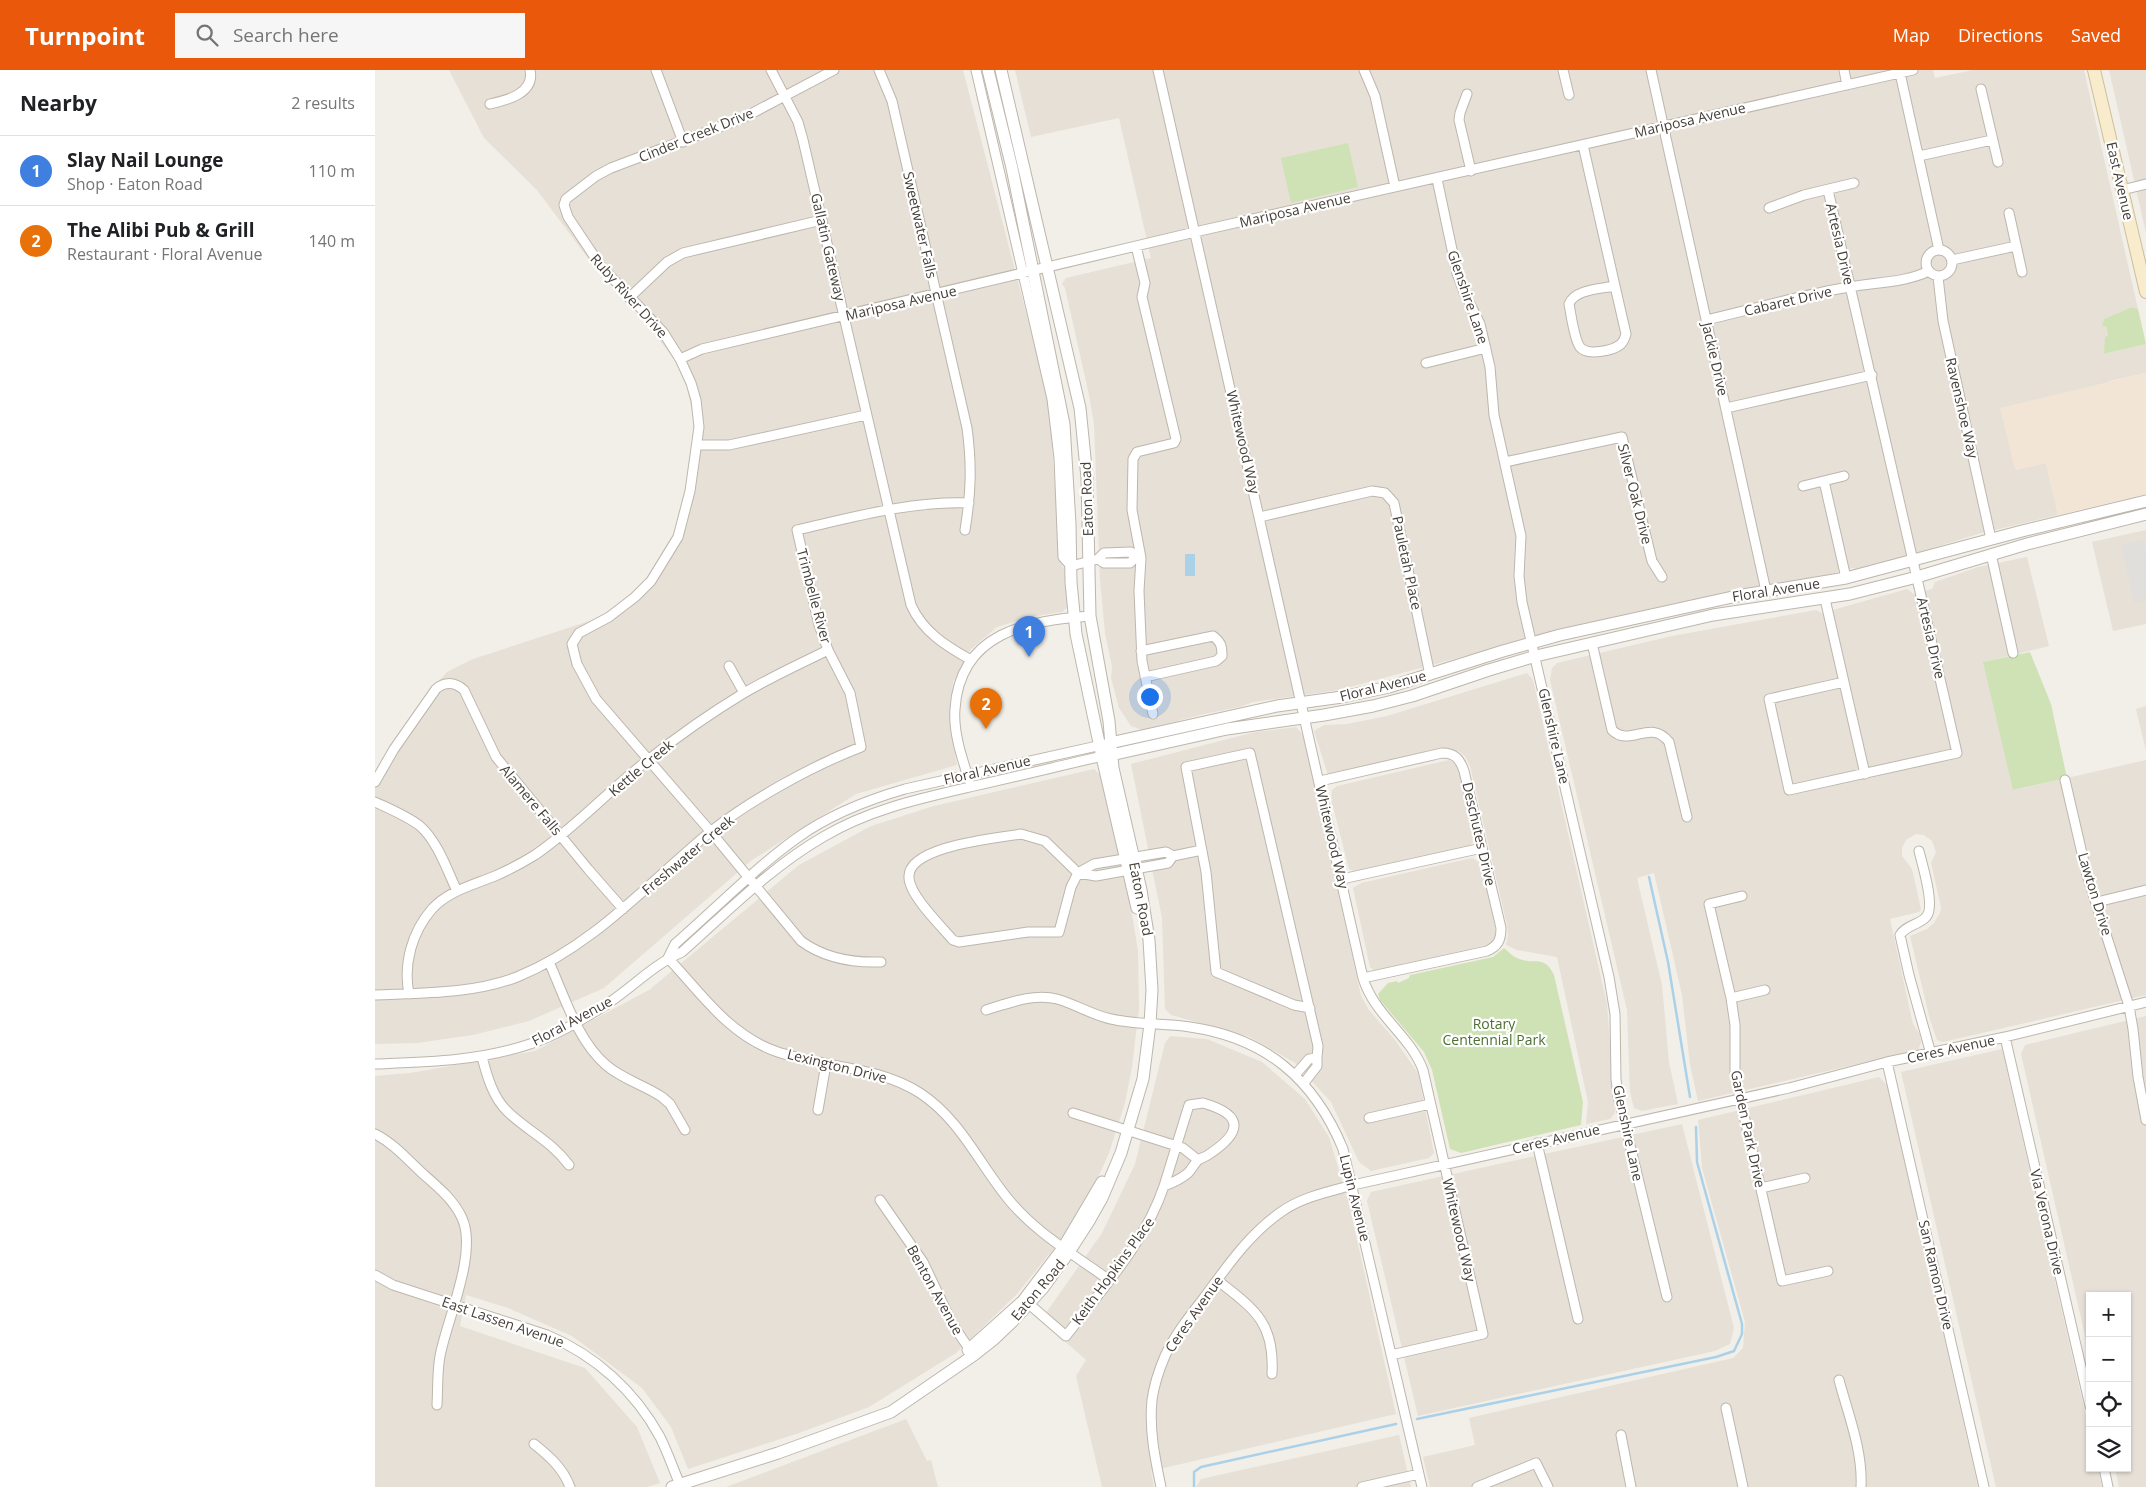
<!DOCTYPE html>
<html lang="en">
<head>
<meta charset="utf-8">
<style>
  body { margin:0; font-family:"Open Sans",sans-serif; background:#f6f6f6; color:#202124 }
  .controls { position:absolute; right:15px; bottom:15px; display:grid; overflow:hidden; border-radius:0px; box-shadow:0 1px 4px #0004 }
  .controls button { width:45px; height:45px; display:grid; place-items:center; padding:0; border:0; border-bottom:1px solid #e0e0e0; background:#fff; color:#202124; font:25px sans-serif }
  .you { position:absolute; left:774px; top:626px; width:18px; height:18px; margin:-12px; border:4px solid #fff; border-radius:50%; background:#1a73e8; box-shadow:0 0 0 8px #1a73e833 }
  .badge { display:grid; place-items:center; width:32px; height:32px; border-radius:50%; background:#ea580c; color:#fff; font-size:16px; font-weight:700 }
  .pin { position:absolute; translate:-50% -41px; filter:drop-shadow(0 1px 2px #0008) }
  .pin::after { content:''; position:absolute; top:26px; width:18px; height:15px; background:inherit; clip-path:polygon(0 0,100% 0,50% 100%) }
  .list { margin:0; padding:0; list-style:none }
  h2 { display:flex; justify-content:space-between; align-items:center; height:65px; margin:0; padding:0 20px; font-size:21px }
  h2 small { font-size:16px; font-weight:400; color:#757577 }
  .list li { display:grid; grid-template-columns:32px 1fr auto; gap:15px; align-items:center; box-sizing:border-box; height:70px; padding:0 20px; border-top:1px solid #e0e0e0 }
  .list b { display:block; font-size:19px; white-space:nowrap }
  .list p { margin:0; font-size:16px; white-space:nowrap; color:#757577 }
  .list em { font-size:16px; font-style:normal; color:#757577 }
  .icon { flex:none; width:28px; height:28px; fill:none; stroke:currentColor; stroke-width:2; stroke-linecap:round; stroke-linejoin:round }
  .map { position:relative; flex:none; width:1771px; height:1417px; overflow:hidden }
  header { display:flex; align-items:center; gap:30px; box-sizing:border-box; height:70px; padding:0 25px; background:#ea580c; color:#fff }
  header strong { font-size:24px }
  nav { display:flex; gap:28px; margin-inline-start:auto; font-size:18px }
  .search { width:350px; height:45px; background:#f6f6f6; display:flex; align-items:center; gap:12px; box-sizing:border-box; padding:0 18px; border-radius:0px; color:#757577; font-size:19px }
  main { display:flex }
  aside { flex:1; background:#fff }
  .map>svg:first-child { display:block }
  .residential { fill:#e6e0d7 }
  .commercial { fill:#f2e5d6 }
  .green { fill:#cfe2b5 }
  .parking { fill:#e1dfdc }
  .water { fill:#abd1e8 }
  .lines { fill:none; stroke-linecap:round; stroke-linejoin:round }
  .stream { stroke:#abd1e8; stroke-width:2.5 }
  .minor-casing { stroke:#bdb6ac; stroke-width:11 }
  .tertiary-casing { stroke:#bdb6ac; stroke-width:13 }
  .secondary-casing { stroke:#cdbf9c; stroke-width:14 }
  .minor { stroke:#fff; stroke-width:9 }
  .tertiary { stroke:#fff; stroke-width:11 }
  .secondary { stroke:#f9eccc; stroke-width:12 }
  .labels { text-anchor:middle; stroke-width:4.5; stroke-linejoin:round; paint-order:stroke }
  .street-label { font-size:14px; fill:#453f38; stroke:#fff }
  .park-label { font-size:14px; fill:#4b7031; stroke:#fff }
</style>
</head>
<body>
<header>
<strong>Turnpoint</strong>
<div class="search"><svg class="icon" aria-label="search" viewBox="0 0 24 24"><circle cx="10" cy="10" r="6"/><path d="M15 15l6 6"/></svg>Search here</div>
<nav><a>Map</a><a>Directions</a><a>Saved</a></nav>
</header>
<main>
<aside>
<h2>Nearby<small>2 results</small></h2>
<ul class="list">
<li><span class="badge" style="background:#3f7fe0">1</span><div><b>Slay Nail Lounge</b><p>Shop · Eaton Road</p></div><em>110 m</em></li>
<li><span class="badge" style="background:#e8710a">2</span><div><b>The Alibi Pub &amp; Grill</b><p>Restaurant · Floral Avenue</p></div><em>140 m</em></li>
</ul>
</aside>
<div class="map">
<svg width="1771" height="1417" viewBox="0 0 1771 1417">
  <rect width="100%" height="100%" fill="#f2efe8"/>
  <path class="residential" d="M 74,0 L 588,0 L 674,331 L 685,492 L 693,505 L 695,535 L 687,542 L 654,547 L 622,557 L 595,580 L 578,612 L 575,655 L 582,695 L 481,724 L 377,790 L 229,918 L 154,951 L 98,965 L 42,973 L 0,974 L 0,710 L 51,626 L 72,602 L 98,589 L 233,545 L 274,510 L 302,466 L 319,381 L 318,345 L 308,301 L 266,246 L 221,199 L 162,120 L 109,68 Z
    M 640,0 L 1558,0 L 1560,8 L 1598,0 L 1709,0 L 1763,239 L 1757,237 L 1729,249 L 1728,257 L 1731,256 L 1733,266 L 1730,284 L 1771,274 L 1771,303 L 1735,311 L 1640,400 L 1671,393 L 1683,445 L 1603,464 L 1484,501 L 1478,498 L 1464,501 L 1456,506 L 1377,517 L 1142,572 L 964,620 L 878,632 L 865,637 L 829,644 L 768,660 L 756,656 L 744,638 L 736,608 L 737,597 L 730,563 L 725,510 L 719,354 L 714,325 L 690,218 L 687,214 L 691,208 L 776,188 L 744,48 L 656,67 Z
    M 1734,0 L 1771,0 L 1771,163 Z
    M 1771,460 L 1771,554 L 1738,561 L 1717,472 Z
    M 1652,487 L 1674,576 L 1609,592 L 1639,720 L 1771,690 L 1771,925 L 1568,972 L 1562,970 L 1555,950 L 1535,866 L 1552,859 L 1559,853 L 1565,843 L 1566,837 L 1556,793 L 1561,782 L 1557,771 L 1549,765 L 1541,764 L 1531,770 L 1527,778 L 1527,786 L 1537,799 L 1546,839 L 1544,842 L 1515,849 L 1538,954 L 1545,965 L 1546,973 L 1543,980 L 1323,1031 L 1315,995 L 1307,925 L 1279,803 L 1262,808 L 1287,915 L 1294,992 L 1303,1034 L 1267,1041 L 1259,1038 L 1255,1022 L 1252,940 L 1175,610 L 1177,598 L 1182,593 L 1297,566 L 1441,540 L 1447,543 L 1532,519 L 1539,524 L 1557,519 L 1560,512 L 1603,497 Z
    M 1152,603 L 1158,610 L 1232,934 L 1240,1043 L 1235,1049 L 1211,1054 L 1213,1032 L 1182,887 L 1142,880 L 1131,875 L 1133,865 L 1132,855 L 1095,696 L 1090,686 L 1083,681 L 1072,679 L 953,705 L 939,661 L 949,655 L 972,654 L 1012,646 Z
    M 1771,636 L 1771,681 L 1761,639 Z
    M 921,657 L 929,666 L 986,926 L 994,940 L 1020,970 L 1043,1003 L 1059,1083 L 1054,1088 L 996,1101 L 984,1092 L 956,1032 L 920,993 L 875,967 L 796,945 L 790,939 L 787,848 L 756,694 L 880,662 Z
    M 1074,690 L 1080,693 L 1084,698 L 1100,764 L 1099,771 L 1095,776 L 981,802 L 974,799 L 956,729 L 957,720 L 962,716 Z
    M 719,699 L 728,707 L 752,814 L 763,881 L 764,938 L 757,997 L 750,1033 L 734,1083 L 714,1127 L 688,1167 L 642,1224 L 581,1283 L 494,1337 L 424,1363 L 313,1399 L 296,1357 L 267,1318 L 197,1266 L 133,1238 L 91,1225 L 85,1256 L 210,1298 L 262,1357 L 285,1413 L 272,1417 L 0,1417 L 0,1006 L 35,1003 L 160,981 L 274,920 L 424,795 L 496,756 L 559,736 Z
    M 1097,788 L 1106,793 L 1122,866 L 1117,874 L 1000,901 L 995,897 L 978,818 L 986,813 Z
    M 1771,946 L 1771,1417 L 1744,1417 L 1740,1398 L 1752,1398 L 1752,1226 L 1715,1226 L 1715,1288 L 1646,984 L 1650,975 Z
    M 795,966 L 832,969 L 887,992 L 930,1029 L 954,1067 L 974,1134 L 1021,1344 L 776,1401 L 779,1417 L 727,1417 L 701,1306 L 711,1290 L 666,1250 L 727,1163 L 760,1094 L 790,973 Z
    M 1627,979 L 1715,1364 L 1715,1398 L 1723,1398 L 1727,1417 L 1621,1417 L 1526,1002 Z
    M 1504,1007 L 1512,1015 L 1603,1417 L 1055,1417 L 1048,1387 L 1100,1375 L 1094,1348 L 1358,1288 L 1368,1278 L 1370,1252 L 1327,1098 L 1323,1050 Z
    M 1307,1054 L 1359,1258 L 1355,1274 L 1340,1281 L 1043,1346 L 992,1131 L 996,1122 Z
    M 531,1349 L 552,1391 L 556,1390 L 563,1417 L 351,1417 Z
    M 1024,1365 L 1036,1417 L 821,1417 L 826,1409 Z"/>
  <path class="commercial" d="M 1771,303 L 1771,424 L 1683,445 L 1671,393 L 1640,400 L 1625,338 Z"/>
  <path class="green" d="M 973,73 L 983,117 L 916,133 L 906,88 Z
    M 1757,237 L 1763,239 L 1771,274 L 1729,284 L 1730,267 L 1733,266 L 1731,256 L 1727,257 L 1729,249 Z
    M 1655,582 L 1676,634 L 1692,708 L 1638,720 L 1608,592 Z
    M 1129,878 C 1133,881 1137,886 1142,888 C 1158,896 1169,883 1179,905 L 1208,1032 L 1206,1055 L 1086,1083 L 1075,1079 L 1057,1000 L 1049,982 L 1005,930 L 1003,924 L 1013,913 L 1022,911 L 1023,913 L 1034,908 L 1035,905 L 1118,887 Z"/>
  <path class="parking" d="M 1769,470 L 1771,480 L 1771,531 L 1759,533 L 1746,475 Z"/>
  <path class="water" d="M 810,484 L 820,484 L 820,506 L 810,506 Z"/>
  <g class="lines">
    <path class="stream" d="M 1274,807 L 1293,892 L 1315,1027
      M 1042,1349 L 1341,1287 L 1359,1281 L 1367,1264 L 1367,1254 L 1322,1092 L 1321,1057
      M 819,1417 L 819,1402 L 826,1397 L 1021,1354"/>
    <defs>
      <path id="minor" d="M 281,0 L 308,72
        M 396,0 L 423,52 L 428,70 L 536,535 C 548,562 571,576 596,590
        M 459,0 L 368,48 L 236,98 L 221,106 L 191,129 L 189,135 L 193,147 L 225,195 L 288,262 L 305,289 L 316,313 L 321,330 L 324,357 L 315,421 L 303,467 L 276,511 L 260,527 L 234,547 L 204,563 L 197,574 L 202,594 L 221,629 L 336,762 L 426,871 C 449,888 477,893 506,892
        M 504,0 L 517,31 L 592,358 C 597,395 596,423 590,460
        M 601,0 L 677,329 L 684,388 L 688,487 L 696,496 L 723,489 L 729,483 L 756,482 L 760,488
        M 783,0 L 988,908 C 999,945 1035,965 1048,1000 L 1108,1264 L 1016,1285
        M 989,0 L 1000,26 L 1020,117
        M 1188,0 L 1194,25
        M 1276,0 L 1391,521
        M 1469,0 L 1472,15
        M 1525,3 L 1564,180
        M 1606,19 L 1623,92
        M 1092,24 L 1085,43 L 1084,50 L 1096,101
        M 115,34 C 133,30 160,23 155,0
        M 1208,75 L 1240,216 C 1226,219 1200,219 1194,234 C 1196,244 1199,269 1205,277 C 1212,286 1238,281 1246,274 C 1249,271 1250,268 1251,264 L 1240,216
        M 1544,86 L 1617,70
        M 1062,109 L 1082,203 L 1089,222 L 1105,254 L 1115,297 L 1119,345 L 1146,466 L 1144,506 L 1147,532 L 1234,907 L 1240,944 L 1241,1009 L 1243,1026 L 1292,1227
        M 1453,120 L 1582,683 L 1414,720 L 1394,629 L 1469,612
        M 1747,120 L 1771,114
        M 1394,138 L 1429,125 L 1479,113
        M 1634,143 L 1647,202
        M1551 193a13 13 0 1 1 26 0a13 13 0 1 1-26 0Z
        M 1577,190 L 1641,176
        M 1563,207 L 1568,251 L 1616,469
        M 254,228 L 292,192 L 308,183 L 447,150
        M 1331,250 C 1379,239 1426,225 1474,217 C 1501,212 1529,213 1554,201
        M 305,289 L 327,279 L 820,162 L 1538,0
        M 1051,293 L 1111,278
        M 1351,338 L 1497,305
        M 322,375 L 354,375 L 491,345
        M 1130,392 L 1247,367 L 1277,491 L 1287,507
        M 1449,411 L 1471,508
        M 1428,416 L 1469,406
        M 885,447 L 997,421 L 1010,423 L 1019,433 L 1055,605
        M 1616,484 L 1638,583
        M 766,488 L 764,521 L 767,591 L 778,644
        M 723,489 L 729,493 L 755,493 L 760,488 L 766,488 L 757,440 L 758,389 L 762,382 L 799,373 L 801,369 L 767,227 L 770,213 L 761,176
        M 1450,529 L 1490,704
        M 1217,573 L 1237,660 C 1255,678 1275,648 1294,672 L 1312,747
        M 766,581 L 838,566 C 846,572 847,576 847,586 L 841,591 L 770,607
        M 354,596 L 369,623
        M 594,710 C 587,688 578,662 580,639 C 585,562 652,551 715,546
        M 1690,710 L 1712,805 L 1754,936 L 1758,959 L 1763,1007 L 1771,1050
        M 945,711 L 1067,683 C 1080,683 1085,689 1089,701 L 1126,858 C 1126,870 1123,876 1112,881 L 988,908
        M 0,712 L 19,679 L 61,619 C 70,611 80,612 89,620 L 121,687 L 213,799 L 248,839
        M 0,732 C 15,739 32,746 45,756 C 63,772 72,800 82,821
        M 646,764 L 670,771 L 703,803 L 696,817 L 684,862 L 653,862 L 584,872 L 578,870 C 566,856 535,826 534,808 C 531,776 623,768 646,764 Z
        M 1544,781 C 1547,794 1561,837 1551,847 C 1544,855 1531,855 1525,865 L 1534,905 L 1556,984
        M 791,782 L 798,786 L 793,793 L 721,806 L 703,803 L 719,794 Z
        M 798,786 L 827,780
        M 967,809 L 1107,778
        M 1367,826 L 1334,834 L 1356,928 L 1360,955 L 1360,1003 L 1365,1028 L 1407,1211 L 1453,1201
        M 1722,832 L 1771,820
        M 293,888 C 326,923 353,964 400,981 C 448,998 501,995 545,1023 C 586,1050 604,1094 634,1130 C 662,1164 700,1185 734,1210
        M 293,888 L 300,874 C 340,839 379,799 422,768 C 454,745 492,730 530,719 L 731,674
        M 174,892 C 189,925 202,970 231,995 C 247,1009 269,1015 287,1027 L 295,1034 L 310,1060
        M 34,924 C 28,894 37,862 57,839 C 73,821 98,815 120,806 C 134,800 147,793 160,785 C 201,757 234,720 273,690 C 303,666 336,643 369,623 C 396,607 425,594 453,580
        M 0,925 C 46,923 98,924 142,907 C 219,876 273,813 335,762 C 377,729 437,696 486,677 L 475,623 L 453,580 L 444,555 L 422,460 C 479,447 535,431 594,433
        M 1356,928 L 1390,920
        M 935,938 L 919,935 L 841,902 L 831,802 L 811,697 L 875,683 L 943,976 L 942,988
        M 611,940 C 634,933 659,923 682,929 C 700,934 717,945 736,949 C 762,955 789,953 815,957 C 891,968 939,1009 968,1079 L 1047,1417
        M 1630,967 L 1715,1336
        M 107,987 C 112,1006 118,1028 133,1042 C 154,1062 175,1070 194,1095
        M 1512,992 L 1609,1417
        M 0,994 C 52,992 105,991 155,974 C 180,966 203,952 226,938 C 254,921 277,895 307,882 C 352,842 396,797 448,767 C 495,739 547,728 599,716 C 644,706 688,695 732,685
        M 920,1005 L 934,989 L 942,988 L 942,996 L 929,1013
        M 828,1033 C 870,1045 867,1063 833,1085 C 830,1087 826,1088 823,1090 C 819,1094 817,1099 813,1103 C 806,1109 797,1113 789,1116 L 814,1035 Z
        M 443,1040 L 451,994
        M 698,1043 L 808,1078 L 823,1090
        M 994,1048 L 1055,1034
        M 0,1064 C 18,1073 32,1089 47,1103 C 62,1116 79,1130 87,1148 C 103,1183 72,1249 65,1286 C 62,1302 63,1319 62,1335
        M 1162,1073 L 1203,1249
        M 1386,1118 L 1430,1108
        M 505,1130 L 548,1192 L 578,1255 L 597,1283
        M 0,1205 L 18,1215 L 172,1265 C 220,1285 260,1321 285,1367 C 293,1383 299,1401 306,1417
        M 842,1210 C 879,1239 900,1252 897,1304
        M 654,1234 L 691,1266 C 727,1219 770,1173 789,1116
        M 1464,1310 C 1473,1344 1488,1381 1486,1417
        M 1351,1338 L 1368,1417
        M 1246,1365 L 1256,1417
        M 159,1374 C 174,1386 188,1398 195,1417
        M 1729,1398 L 1733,1417
        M 786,1417 C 780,1388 774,1360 777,1330 C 779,1315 784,1300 790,1286 C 799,1266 814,1247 828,1229 C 851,1198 874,1164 906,1142 C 927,1127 953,1122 978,1115 L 1414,1018 L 1512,992 L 1630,967 L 1771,932
        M 987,1417 L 1044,1404
        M 1102,1417 L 1161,1393 L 1173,1417"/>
      <path id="tertiary" d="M 613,0 L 637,98 L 689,354 L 695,454 L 696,512 L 701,564 L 727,687 L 762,838
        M 735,673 L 902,636 L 967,627 L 1014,617 L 1128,581 L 1185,565 L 1362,526 L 1471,508 L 1647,461 L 1771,431
        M 736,685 L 852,659 L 949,645 L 998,636 L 1037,626 L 1114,600 L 1161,586 L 1338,545 L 1475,524 L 1542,507 L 1652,474 L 1771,444
        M 593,1280 L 648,1231 L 688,1178 L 727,1112
        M 297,1417 L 403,1383 L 516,1342 L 599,1285 L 618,1270 L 638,1251 L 668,1218 L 694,1182 L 714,1151 L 727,1128 L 746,1083 L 768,1009 L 775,954 L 777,920 L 774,870 L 766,820 L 738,698 L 734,651 L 715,546 L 712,408 L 705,338 L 626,0"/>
      <path id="secondary" d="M 1719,0 L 1771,222"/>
    </defs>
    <use href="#minor" class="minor-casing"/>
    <use href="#tertiary" class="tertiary-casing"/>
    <use href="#secondary" class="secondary-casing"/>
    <use href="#minor" class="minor"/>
    <use href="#tertiary" class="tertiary"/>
    <use href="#secondary" class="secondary"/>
  </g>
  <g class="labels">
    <g class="street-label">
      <text transform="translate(1315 50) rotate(-13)" y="5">Mariposa Avenue</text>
      <text transform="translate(321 65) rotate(-22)" y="5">Cinder Creek Drive</text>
      <text transform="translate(1745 111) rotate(77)" y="5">East Avenue</text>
      <text transform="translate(920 140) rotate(-13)" y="5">Mariposa Avenue</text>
      <text transform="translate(545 155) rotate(77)" y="5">Sweetwater Falls</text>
      <text transform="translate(1465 174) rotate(77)" y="5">Artesia Drive</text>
      <text transform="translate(453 177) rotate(77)" y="5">Gallatin Gateway</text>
      <text transform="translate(254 226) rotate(48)" y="5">Ruby River Drive</text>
      <text transform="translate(1093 227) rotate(71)" y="5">Glenshire Lane</text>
      <text transform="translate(1413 231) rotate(-13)" y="5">Cabaret Drive</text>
      <text transform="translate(526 233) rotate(-13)" y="5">Mariposa Avenue</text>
      <text transform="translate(1340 289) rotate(77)" y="5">Jackie Drive</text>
      <text transform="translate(1587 338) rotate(77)" y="5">Ravenshoe Way</text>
      <text transform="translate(868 372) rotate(77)" y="5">Whitewood Way</text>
      <text transform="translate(1260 424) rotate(76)" y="5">Silver Oak Drive</text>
      <text transform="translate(712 429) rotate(-92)" y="5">Eaton Road</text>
      <text transform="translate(1032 493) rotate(78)" y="5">Pauletah Place</text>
      <text transform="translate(1401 520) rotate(-9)" y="5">Floral Avenue</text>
      <text transform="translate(439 526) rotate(75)" y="5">Trimbelle River</text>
      <text transform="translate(1556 568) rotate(77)" y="5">Artesia Drive</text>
      <text transform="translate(1008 616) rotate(-14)" y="5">Floral Avenue</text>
      <text transform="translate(1179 666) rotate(77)" y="5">Glenshire Lane</text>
      <text transform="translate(266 698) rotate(-40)" y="5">Kettle Creek</text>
      <text transform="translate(612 700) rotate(-13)" y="5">Floral Avenue</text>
      <text transform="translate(156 730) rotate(50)" y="5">Alamere Falls</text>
      <text transform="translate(1104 764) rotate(77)" y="5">Deschutes Drive</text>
      <text transform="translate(957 767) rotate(77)" y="5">Whitewood Way</text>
      <text transform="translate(313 785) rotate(-40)" y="5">Freshwater Creek</text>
      <text transform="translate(1720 824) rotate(73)" y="5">Lawton Drive</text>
      <text transform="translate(766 829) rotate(79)" y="5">Eaton Road</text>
      <text transform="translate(197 951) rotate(-28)" y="5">Floral Avenue</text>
      <text transform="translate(1576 979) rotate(-12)" y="5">Ceres Avenue</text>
      <text transform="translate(462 996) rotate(14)" y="5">Lexington Drive</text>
      <text transform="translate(1373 1059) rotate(78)" y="5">Garden Park Drive</text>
      <text transform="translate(1253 1063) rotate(78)" y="5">Glenshire Lane</text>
      <text transform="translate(1181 1069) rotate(-13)" y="5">Ceres Avenue</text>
      <text transform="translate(980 1128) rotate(76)" y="5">Lupin Avenue</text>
      <text transform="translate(1672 1152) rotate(77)" y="5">Via Verona Drive</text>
      <text transform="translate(1084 1160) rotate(77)" y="5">Whitewood Way</text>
      <text transform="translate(738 1201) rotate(-54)" y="5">Keith Hopkins Place</text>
      <text transform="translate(1561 1205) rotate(77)" y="5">San Ramon Drive</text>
      <text transform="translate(560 1220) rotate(61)" y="5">Benton Avenue</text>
      <text transform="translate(663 1220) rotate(-50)" y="5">Eaton Road</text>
      <text transform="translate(819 1244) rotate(-55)" y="5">Ceres Avenue</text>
      <text transform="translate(128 1252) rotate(19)" y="5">East Lassen Avenue</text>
    </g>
    <g class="park-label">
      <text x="1119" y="959">Rotary<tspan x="1119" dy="16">Centennial Park</tspan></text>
    </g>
  </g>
</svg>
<div class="controls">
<button>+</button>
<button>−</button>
<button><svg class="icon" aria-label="locate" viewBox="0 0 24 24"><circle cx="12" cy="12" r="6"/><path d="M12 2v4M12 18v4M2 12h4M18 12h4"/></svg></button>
<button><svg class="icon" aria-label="layers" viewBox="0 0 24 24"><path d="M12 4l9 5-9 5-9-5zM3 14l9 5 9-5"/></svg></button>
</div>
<div class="you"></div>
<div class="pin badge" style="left:654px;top:587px;background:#3f7fe0">1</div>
<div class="pin badge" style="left:611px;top:659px;background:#e8710a">2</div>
</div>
</main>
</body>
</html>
